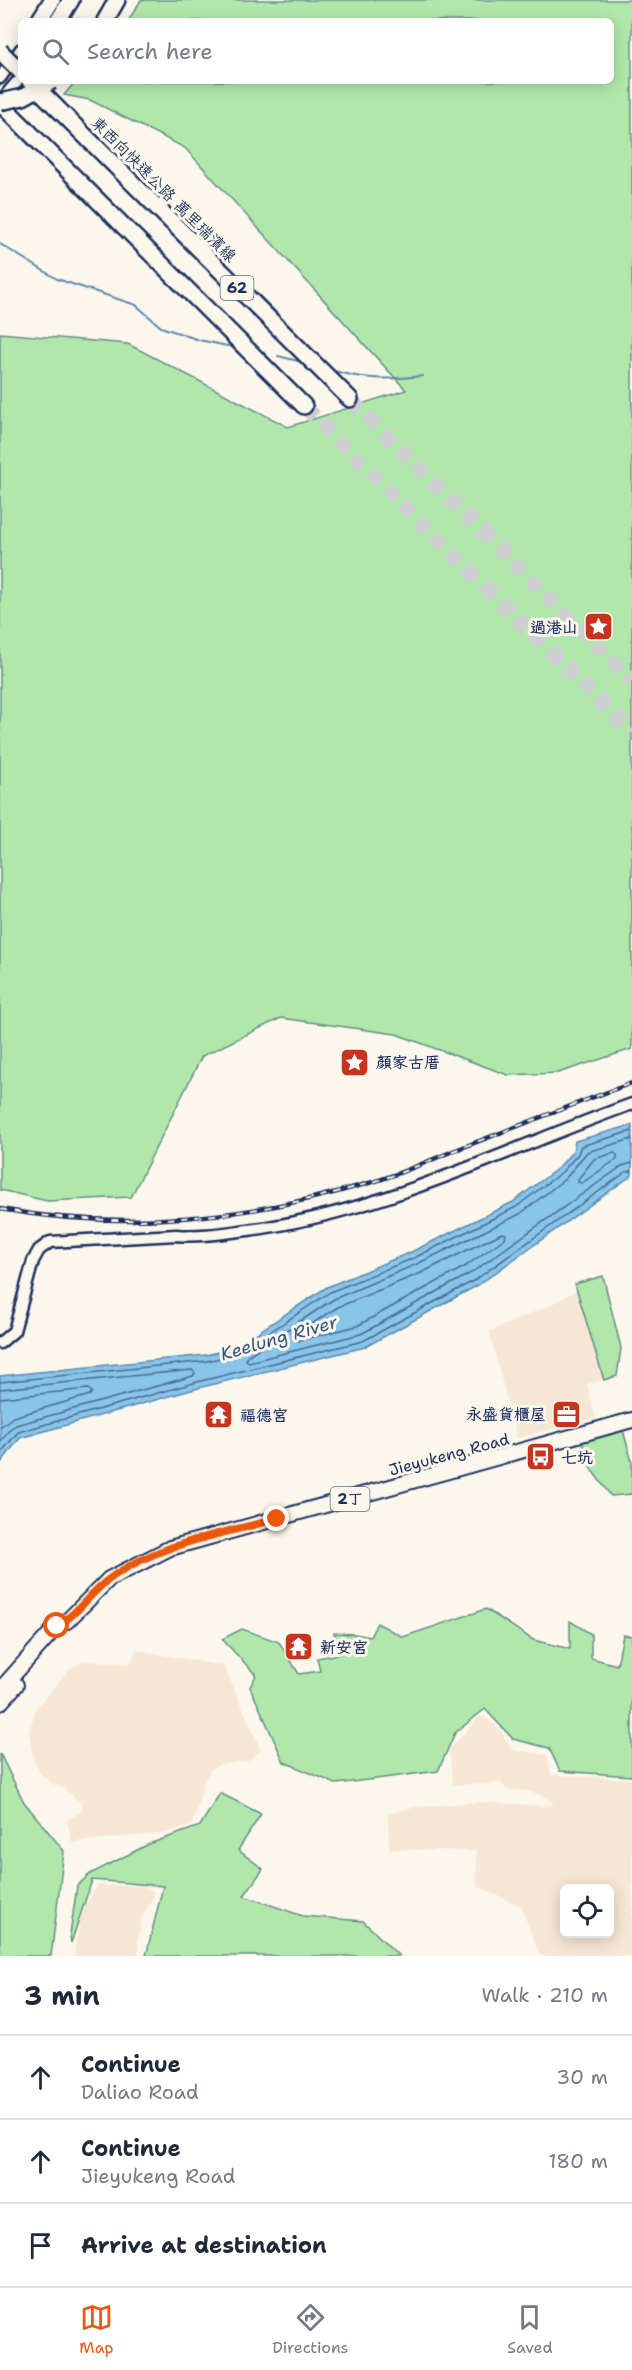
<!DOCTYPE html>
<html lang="en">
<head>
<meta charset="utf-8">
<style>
  body { margin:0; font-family:"Shantell Sans","LXGW WenKai TC",sans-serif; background:#f6f6f7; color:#1f2937 }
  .controls { position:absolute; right:18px; bottom:18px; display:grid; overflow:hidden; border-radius:9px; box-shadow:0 3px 15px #0003 }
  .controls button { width:54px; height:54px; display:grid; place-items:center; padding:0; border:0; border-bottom:2px solid #e0e1e3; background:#fff; color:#1f2937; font:30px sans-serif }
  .stop { position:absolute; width:18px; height:18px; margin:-14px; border:4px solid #ea580c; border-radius:50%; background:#fff }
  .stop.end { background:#ea580c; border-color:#fff; box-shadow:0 2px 6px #0008 }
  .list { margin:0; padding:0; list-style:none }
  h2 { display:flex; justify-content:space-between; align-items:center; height:78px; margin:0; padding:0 24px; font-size:26px }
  h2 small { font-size:20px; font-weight:400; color:#747a83 }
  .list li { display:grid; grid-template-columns:39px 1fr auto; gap:18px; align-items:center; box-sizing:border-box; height:84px; padding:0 24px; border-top:2px solid #e0e1e3 }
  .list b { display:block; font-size:22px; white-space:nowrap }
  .list p { margin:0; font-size:20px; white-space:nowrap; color:#747a83 }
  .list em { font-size:20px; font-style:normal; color:#747a83 }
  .icon { flex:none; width:33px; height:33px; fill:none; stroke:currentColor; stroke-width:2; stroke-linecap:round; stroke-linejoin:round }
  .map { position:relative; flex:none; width:632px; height:1956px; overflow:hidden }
  .search { position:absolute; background:#fff; box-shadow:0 3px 15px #0003; left:18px; right:18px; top:18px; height:66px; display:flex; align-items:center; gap:15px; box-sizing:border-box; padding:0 21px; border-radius:9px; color:#747a83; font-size:22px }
  .sheet { height:330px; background:#fff }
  nav { display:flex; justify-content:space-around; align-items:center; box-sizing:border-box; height:84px; border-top:2px solid #e0e1e3; background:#fff; font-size:16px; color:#747a83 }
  nav a { display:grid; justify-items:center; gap:3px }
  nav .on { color:#ea580c }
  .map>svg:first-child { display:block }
  .built { fill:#f7e6d4; fill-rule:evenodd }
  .green { fill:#b0e8ac; stroke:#668c85; stroke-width:1.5 }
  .water { fill:#88c5e8; stroke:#5c89b1; stroke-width:1.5 }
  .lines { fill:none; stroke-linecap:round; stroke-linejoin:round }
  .shore { stroke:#476b95; stroke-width:1.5 }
  .stream { stroke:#5c89b1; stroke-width:2 }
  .highway-tunnel { stroke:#cecfd0; stroke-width:15; stroke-dasharray:15 8; stroke-linecap:butt }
  .minor-casing { stroke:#1b2f5e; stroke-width:15 }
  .major-casing { stroke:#1b2f5e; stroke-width:18 }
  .highway-casing { stroke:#1b2f5e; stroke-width:20 }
  .minor { stroke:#fbf7ec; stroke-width:10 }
  .major { stroke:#fbf7ec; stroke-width:14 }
  .highway { stroke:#fbf7ec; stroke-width:15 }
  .rail-casing { stroke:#1b2f5e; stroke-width:4.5 }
  .rail { stroke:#fbf7ec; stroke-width:2; stroke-dasharray:7; stroke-linecap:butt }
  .highway-bridge-casing { stroke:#1b2f5e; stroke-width:20; stroke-linecap:butt }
  .highway-bridge { stroke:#fbf7ec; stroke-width:15 }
  .route { stroke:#ea580c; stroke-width:8 }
  .labels { text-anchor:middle; stroke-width:6; stroke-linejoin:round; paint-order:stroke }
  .shield { fill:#fbf7ec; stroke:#5e6b89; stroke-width:1.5 }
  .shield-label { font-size:15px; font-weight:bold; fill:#1b2f5e }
  .street-label { font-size:16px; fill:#1b2f5e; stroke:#fbf7ec }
  .poi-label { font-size:16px; font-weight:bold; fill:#1b2f5e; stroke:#fbf7ec; text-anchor:start }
  .water-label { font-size:18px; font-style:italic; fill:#365480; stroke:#fbf7ec }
</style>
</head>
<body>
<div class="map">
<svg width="632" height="1956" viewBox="0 0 632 1956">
  <rect width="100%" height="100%" fill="#fbf7ec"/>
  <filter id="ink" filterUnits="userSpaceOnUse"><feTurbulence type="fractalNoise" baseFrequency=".0167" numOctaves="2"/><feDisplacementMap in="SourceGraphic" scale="12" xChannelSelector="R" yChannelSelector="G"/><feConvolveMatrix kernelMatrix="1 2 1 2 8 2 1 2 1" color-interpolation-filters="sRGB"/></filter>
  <g filter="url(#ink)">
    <path class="built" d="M 577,1290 L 604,1380 L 587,1384 L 595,1418 L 517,1438 L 489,1332 L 550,1305 Z
      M 136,1650 L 224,1666 L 261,1750 L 248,1761 L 220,1764 L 211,1769 L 205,1779 L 192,1825 L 166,1833 L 72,1842 L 67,1820 L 82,1811 L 82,1804 L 65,1789 L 53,1784 L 40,1773 L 33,1758 L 29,1731 L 36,1708 L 70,1669 L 84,1661 L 130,1664 Z
      M 484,1717 L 500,1730 L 513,1750 L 547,1755 L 551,1775 L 632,1779 L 632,1956 L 540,1956 L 521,1906 L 477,1886 L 476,1851 L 389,1849 L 388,1814 L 416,1807 L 479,1802 L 544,1806 L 554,1804 L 543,1796 L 530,1791 L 508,1790 L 501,1783 L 453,1785 L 449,1750 L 478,1718 ZM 610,1888 L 610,1934 L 564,1934 L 564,1888 Z
      M 98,1885 L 141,1886 L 154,1891 L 154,1896 L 142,1917 L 138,1938 L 138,1956 L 74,1956 L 79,1923 L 85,1905 Z"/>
    <path class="green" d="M 141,0 L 632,0 L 632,1049 L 558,1073 L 508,1075 L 396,1034 L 281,1018 L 202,1056 L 131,1197 L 47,1201 L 0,1190 L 0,333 L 128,344 L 288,427 L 406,390 L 185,148 L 90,100 L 64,95 L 76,81 L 611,81 L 611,21 L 128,21 Z
      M 603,1276 L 621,1348 L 617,1376 L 604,1380 L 575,1284 Z
      M 619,1416 L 632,1462 L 632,1494 L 611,1496 L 591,1469 L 580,1435 Z
      M 486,1609 L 533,1640 L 570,1649 L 570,1621 L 591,1634 L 591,1658 L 617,1665 L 623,1635 L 632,1636 L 632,1776 L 560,1771 L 549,1748 L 513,1739 L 485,1709 L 455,1733 L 438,1771 L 336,1784 L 284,1762 L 250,1687 L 256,1675 L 222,1639 L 242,1629 L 279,1642 L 299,1674 L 320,1671 L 317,1658 L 340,1654 L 334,1633 L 356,1634 L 370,1637 L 377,1623 L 403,1637 Z
      M 0,1754 L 24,1802 L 64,1851 L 51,1956 L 0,1956 Z
      M 220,1793 L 261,1814 L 238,1850 L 263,1869 L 244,1896 L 303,1916 L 363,1921 L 399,1956 L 146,1956 L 163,1886 L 92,1880 L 71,1943 L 70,1935 L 77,1886 L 90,1874 L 149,1844 L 200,1826 Z"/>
    <path class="water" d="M 632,1125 L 632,1175 L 478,1285 L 365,1347 L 202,1387 L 20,1438 L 0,1464 L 0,1376 L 206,1355 L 234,1348 L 327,1287 L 411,1252 L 513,1202 L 558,1168 L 573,1151 L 575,1141 Z"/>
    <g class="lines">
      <path class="shore" d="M 632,1139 L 587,1152 L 566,1178 L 520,1214 L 417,1264 L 334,1299 L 247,1356 L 246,1360 L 249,1362 L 361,1334 L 471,1273 L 622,1166 L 632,1163
        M 614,1153 L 617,1155 L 617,1159 L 582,1183 L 578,1182 L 578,1179 L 594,1159 Z
        M 502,1233 L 506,1234 L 505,1238 L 466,1266 L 357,1326 L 297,1341 L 294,1339 L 295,1335 L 338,1307 L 421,1273 Z
        M 0,1382 L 207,1361 L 237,1354 L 330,1292 L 414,1258 L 516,1207 L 562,1172 L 578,1154 L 581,1146 L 632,1131
        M 0,1389 L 192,1370 L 195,1373 L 193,1376 L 16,1425 L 10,1429 L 0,1442
        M 0,1398 L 88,1389 L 92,1392 L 90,1395 L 13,1417 L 0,1427
        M 0,1454 L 18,1432 L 201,1381 L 363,1341 L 475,1280 L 626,1172 L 632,1171"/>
      <path class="stream" d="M 0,244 L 57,279 L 136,305 L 161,327 L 199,340 L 237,348
        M 278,356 L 302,362
        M 331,370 C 363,380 389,380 423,376"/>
      <path class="highway-tunnel" d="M 350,399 L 632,681
        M 304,406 L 632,733"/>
      <defs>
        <path id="minor" d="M 0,78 L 21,49
          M 0,102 L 21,77
          M 0,1343 L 14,1331 L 33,1261 L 39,1250 L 50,1242 L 176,1235 C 200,1237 224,1233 248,1230 C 382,1213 506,1149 632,1104"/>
        <path id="major" d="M 0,1690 L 57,1626 L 67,1621 L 109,1579 L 170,1548 L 632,1420
          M 0,1703 L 16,1685"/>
        <path id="highway" d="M 39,21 L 52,0
          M 58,21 L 71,0
          M 105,21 L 117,0
          M 0,103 L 304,406
          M 55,106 L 350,399"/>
      </defs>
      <use href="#minor" class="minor-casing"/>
      <use href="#major" class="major-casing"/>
      <use href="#highway" class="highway-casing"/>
      <use href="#minor" class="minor"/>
      <use href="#major" class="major"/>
      <use href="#highway" class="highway"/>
      <defs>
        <path id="rail" d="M 0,1209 C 123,1231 250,1219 369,1183 C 399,1175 428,1161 458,1149 C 516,1127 574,1104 632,1083"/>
      </defs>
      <use href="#rail" class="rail-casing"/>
      <use href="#rail" class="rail"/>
      <defs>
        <path id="highway-bridge" d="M 0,51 L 21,72
          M 30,81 L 55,106
          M 0,102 L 23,97 L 52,81"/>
      </defs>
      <use href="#highway-bridge" class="highway-bridge-casing"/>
      <use href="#highway-bridge" class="highway-bridge"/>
    </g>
  </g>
  <g class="lines" filter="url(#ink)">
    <path class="route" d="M 57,1626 C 77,1615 90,1593 108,1580 C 156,1544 221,1534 277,1519"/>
  </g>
  <defs>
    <symbol id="sight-square" viewBox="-11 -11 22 22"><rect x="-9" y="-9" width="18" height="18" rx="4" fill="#c8321e" stroke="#fbf7ec"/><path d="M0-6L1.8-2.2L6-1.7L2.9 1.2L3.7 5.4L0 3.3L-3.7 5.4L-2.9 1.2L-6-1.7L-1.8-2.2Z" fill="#fff"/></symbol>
    <symbol id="office-square" viewBox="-11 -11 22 22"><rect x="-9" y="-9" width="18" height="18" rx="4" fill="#c8321e" stroke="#fbf7ec"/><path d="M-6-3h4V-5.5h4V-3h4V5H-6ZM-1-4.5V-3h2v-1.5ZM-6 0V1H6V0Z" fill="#fff"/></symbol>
    <symbol id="temple-square" viewBox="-11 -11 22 22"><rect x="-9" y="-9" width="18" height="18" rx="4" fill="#c8321e" stroke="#fbf7ec"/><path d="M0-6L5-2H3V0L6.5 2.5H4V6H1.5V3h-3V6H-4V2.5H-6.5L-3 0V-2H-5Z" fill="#fff"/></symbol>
    <symbol id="bus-square" viewBox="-11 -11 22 22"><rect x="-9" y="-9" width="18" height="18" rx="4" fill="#c8321e" stroke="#fbf7ec"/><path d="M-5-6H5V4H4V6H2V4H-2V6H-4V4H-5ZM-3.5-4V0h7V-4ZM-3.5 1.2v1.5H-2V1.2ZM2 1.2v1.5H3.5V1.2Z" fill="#fff"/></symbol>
  </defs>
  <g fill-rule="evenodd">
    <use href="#sight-square" x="582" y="610" width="33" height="33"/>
    <use href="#sight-square" x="338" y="1046" width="33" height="33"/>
    <use href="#office-square" x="550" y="1398" width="33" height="33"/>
    <use href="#temple-square" x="202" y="1398" width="33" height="33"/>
    <use href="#bus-square" x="524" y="1440" width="33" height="33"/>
    <use href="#temple-square" x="282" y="1630" width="33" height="33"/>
  </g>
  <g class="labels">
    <g class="shield">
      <rect x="220.5" y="276" width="33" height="24" rx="4.5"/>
      <rect x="330.5" y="1487" width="39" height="24" rx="4.5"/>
    </g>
    <g class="shield-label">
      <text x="237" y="293">62</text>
      <text x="350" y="1504">2丁</text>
    </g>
    <g class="street-label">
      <text transform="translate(164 189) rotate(45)" y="6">東西向快速公路 萬里瑞濱線</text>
      <text transform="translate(449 1454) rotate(-15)" y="6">Jieyukeng Road</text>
    </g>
    <g class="poi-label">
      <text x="578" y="633" text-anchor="end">過港山</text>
      <text x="376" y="1068">顏家古厝</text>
      <text x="546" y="1420" text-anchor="end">永盛貨櫃屋</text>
      <text x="240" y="1421">福德宮</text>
      <text x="561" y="1463">七坑</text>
      <text x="320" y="1653">新安宮</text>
    </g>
    <g class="water-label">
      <text transform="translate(279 1338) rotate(-16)" y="6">Keelung River</text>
    </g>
  </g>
</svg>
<div class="controls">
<button><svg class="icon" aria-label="locate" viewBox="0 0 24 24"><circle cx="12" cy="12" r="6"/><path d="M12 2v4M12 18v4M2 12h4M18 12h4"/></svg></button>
</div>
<div class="stop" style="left:57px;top:1626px"></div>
<div class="stop end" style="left:277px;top:1519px"></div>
<div class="search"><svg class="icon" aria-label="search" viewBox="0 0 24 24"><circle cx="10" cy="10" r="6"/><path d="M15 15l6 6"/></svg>Search here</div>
</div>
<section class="sheet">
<h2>3 min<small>Walk · 210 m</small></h2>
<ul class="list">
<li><svg class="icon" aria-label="ahead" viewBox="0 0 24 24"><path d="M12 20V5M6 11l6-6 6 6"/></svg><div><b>Continue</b><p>Daliao Road</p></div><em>30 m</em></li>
<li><svg class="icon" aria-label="ahead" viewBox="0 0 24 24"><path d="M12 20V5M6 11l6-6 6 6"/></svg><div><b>Continue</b><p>Jieyukeng Road</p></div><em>180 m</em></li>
<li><svg class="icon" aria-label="arrive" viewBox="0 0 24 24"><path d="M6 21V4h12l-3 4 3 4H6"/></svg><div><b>Arrive at destination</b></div></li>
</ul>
</section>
<nav>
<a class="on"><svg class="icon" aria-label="map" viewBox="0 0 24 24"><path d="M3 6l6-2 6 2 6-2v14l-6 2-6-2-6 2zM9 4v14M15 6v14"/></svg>Map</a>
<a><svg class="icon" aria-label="directions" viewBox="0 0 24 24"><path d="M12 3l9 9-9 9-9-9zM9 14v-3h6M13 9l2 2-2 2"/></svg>Directions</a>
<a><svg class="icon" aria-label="saved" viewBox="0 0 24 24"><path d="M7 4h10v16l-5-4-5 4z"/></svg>Saved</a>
</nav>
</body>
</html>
